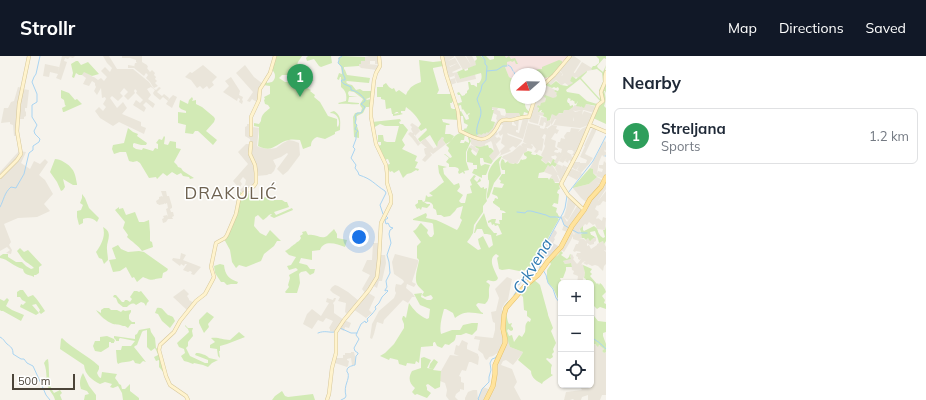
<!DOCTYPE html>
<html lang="en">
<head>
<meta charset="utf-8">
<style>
  body { margin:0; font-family:Mulish,sans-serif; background:#f6f6f7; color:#1f2937 }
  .controls { position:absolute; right:12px; bottom:12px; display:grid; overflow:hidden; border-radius:6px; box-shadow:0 1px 3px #0004 }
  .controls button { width:36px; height:36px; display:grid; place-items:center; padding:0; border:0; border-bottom:1px solid #e0e1e3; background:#fff; color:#1f2937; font:20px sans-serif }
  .compass { position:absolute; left:510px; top:12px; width:36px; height:36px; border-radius:50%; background:#fff; box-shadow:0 1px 3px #0004; rotate:250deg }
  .scale { position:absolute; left:12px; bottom:10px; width:63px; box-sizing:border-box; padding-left:4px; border:2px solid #4b4439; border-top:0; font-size:11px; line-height:14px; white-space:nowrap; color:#4b4439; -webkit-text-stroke:3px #fff; paint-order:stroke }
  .you { position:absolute; left:359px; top:181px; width:14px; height:14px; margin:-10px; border:3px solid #fff; border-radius:50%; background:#1a73e8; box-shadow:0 0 0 6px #1a73e833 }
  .badge { display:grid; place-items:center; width:26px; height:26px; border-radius:50%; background:#111827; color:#fff; font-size:13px; font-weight:700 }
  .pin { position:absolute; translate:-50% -33px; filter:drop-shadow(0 1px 2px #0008) }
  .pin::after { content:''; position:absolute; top:21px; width:14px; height:12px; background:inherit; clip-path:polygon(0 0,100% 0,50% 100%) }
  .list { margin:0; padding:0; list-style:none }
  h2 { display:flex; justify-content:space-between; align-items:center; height:52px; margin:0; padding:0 16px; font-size:17px }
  h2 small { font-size:13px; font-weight:400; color:#747a83 }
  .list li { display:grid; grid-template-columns:26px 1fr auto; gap:12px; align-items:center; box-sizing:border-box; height:56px; margin:0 8px 8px; padding:0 8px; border:1px solid #e0e1e3; border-radius:6px }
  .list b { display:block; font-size:15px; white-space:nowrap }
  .list p { margin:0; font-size:13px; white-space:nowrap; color:#747a83 }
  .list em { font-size:13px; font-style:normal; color:#747a83 }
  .icon { flex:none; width:22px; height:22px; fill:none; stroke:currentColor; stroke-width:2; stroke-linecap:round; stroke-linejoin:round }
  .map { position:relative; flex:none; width:606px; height:344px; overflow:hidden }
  header { display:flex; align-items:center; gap:24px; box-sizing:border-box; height:56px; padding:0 20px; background:#111827; color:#fff }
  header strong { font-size:19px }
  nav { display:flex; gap:22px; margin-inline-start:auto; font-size:14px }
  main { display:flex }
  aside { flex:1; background:#fff }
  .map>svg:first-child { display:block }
  .residential { fill:#eae5da }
  .industrial { fill:#e6e2dd }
  .medical { fill:#f6e3e0 }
  .green { fill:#d2eab5; fill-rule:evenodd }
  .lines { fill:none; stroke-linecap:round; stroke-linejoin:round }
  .stream { stroke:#a9d4f2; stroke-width:1 }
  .secondary-casing { stroke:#d6c79b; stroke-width:4 }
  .primary-casing { stroke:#e6c16a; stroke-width:5 }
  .secondary { stroke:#fff3cd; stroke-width:3 }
  .primary { stroke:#ffe39c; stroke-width:4 }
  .labels { text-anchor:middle; stroke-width:3; stroke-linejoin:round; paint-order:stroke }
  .water-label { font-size:16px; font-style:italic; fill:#2e7ab2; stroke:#fff }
  .quarter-label { font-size:17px; letter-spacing:1px; fill:#6e6250; stroke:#fff }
</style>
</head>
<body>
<header>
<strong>Strollr</strong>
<nav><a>Map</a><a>Directions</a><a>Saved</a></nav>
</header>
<main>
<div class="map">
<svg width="606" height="344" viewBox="0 0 606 344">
  <rect width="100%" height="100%" fill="#f6f3ec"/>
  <path class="residential" d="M 62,0 L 75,0 L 73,2 L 70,1 L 68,3 L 65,2 L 64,5 L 67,6 L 61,24 L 56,22 L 58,18 L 50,16 L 49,21 L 43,20 L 45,8 L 59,11 L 58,16 Z
    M 103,0 L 109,0 L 117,13 L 133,13 L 149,26 L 153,32 L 156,34 L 159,31 L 161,32 L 157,36 L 162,40 L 164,38 L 169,42 L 168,44 L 173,39 L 177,41 L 172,52 L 166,48 L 168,45 L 163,41 L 160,44 L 154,39 L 153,37 L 155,34 L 151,31 L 147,33 L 151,39 L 148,43 L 155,48 L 153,52 L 146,46 L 143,49 L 146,52 L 144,56 L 133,49 L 136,44 L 140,47 L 143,44 L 136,37 L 137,35 L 135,33 L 134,35 L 135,37 L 128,44 L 124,40 L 128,36 L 124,32 L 120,37 L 123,40 L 118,45 L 112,40 L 110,42 L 117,52 L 123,46 L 127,52 L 122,58 L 141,66 L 141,70 L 146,72 L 144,78 L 119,66 L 113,70 L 100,62 L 95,55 L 99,51 L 103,55 L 106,51 L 103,48 L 106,43 L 105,41 L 102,42 L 101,32 L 97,39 L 94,35 L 96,31 L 95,29 L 95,27 L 92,25 L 89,30 L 83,28 L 86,22 L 82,19 L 84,15 L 93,21 L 94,21 L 98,24 L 101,22 L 104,25 L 107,21 L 101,15 L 105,11 L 110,16 L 112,12 L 107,7 Z
    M 122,0 L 142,0 L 142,6 L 147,9 L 148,11 L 147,12 L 150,16 L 152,14 L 155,17 L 154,19 L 156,21 L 155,23 L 157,25 L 155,27 L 158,30 L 154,32 L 153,31 L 150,26 L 146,22 L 148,19 L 146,17 L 144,20 L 134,12 L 128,12 L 128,9 L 134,10 L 134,11 L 135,7 L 137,7 L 136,6 L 136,4 L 130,2 L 122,2 Z
    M 365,0 L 378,0 L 380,8 L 375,8 L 375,5 L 370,5 L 370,8 L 367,8 L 379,9 L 377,14 L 361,12 L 359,10 L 359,7 L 361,4 L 365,3 L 365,1 L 369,0 Z
    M 443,0 L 454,0 L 454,1 L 448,5 L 455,2 L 458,7 L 450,10 L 449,9 L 450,11 L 458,7 L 461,12 L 452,16 L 453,17 L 457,16 L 460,23 L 475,18 L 476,23 L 457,27 L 455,22 L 456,27 L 450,29 L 448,24 L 455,22 L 454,18 L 454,20 L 448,22 Z
    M 455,0 L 465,0 L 471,9 L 466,0 L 472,0 L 477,9 L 463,14 Z
    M 570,0 L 574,0 L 581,5 L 574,16 L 574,17 L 575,17 L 582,6 L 592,12 L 591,13 L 592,14 L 587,15 L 578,22 L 576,21 L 575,22 L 572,20 L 571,23 L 570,25 L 573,27 L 569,30 L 565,27 L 562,29 L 561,29 L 556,24 L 551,29 L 547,26 L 559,15 L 563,18 L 561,20 L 563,19 L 563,18 L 559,14 Z
    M 203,9 L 217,21 L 212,26 L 214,29 L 209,33 L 207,30 L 203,33 L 200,30 L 197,32 L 191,24 L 185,21 L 190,16 L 192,17 Z
    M 245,9 L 254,21 L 263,28 L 258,47 L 252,43 L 250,46 L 247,45 L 253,36 L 236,17 Z
    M 231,21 L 240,35 L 239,39 L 243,41 L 242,44 L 243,45 L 242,48 L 239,46 L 240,43 L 238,42 L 237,45 L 223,36 L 229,30 L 225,25 Z
    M 544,28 L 555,34 L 554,35 L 557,37 L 557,39 L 556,41 L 553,43 L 546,42 L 545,46 L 540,50 L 538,49 L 539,56 L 544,57 L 543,60 L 538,59 L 540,60 L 538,68 L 530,66 L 529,65 L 535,42 L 540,42 L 540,33 Z
    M 18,31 L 22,32 L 17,80 L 14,80 L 13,69 L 10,68 L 10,66 L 1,67 L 4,52 L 8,52 L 11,46 L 14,45 Z
    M 23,33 L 29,34 L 27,52 L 25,52 L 25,55 L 26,56 L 26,60 L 24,61 L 24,63 L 19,63 L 20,47 Z
    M 586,48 L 597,51 L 594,57 L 584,54 L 575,55 L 573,54 L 575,56 L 583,54 L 582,59 L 584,55 L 593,58 L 589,69 L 580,72 L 553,69 L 556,63 L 578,65 L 574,65 L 574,61 L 573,65 L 555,63 L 552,68 L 551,69 L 550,66 L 550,69 L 547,71 L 545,71 L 546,67 L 544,66 L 543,70 L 539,69 L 541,61 L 547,62 L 547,65 L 550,64 L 550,66 L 552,58 L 563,57 L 564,54 L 569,54 L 575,49 L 580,51 L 581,50 Z
    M 492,51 L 498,52 L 497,54 L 500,55 L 501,59 L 505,60 L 506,57 L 519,57 L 520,61 L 512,63 L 501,63 L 492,77 L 487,81 L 478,83 L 477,79 L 484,76 L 485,77 L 493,72 L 495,66 L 496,67 L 497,64 L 496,63 L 497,59 L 493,57 L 494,54 L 492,53 Z
    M 519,62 L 518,74 L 516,74 L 516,76 L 519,77 L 523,62 L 529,62 L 523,83 L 507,77 L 508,79 L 522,84 L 522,85 L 516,92 L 513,90 L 509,93 L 511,95 L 499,100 L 501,98 L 500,95 L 505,90 L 501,87 L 503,78 L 500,80 L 498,76 L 501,74 L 503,69 L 500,68 L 501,66 L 512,64 L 512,69 L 516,70 L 516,69 L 514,67 L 514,64 Z
    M 412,67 L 418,71 L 418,72 L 420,75 L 415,80 L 414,78 L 414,80 L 415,80 L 420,87 L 425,82 L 434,93 L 434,92 L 437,91 L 437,89 L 438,86 L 442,81 L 444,82 L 443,84 L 446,88 L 433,98 L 430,96 L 432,99 L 425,106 L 422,104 L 426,99 L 425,98 L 424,93 L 425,92 L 427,92 L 421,87 L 418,90 L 412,82 L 408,78 L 410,76 L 413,77 L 411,73 L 412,71 L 410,69 Z
    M 528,67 L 540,70 L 540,72 L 544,73 L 545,71 L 547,72 L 548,73 L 548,72 L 552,69 L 557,70 L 556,73 L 559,74 L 557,78 L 555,77 L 551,83 L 556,85 L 555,91 L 558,93 L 558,94 L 555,94 L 554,96 L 558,97 L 559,96 L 561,97 L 562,93 L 557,91 L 558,86 L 560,86 L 561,82 L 565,83 L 564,80 L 567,76 L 570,76 L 571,72 L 580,73 L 578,76 L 583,72 L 588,70 L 576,100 L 572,99 L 574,96 L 572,94 L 568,94 L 567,96 L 572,99 L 571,100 L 575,102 L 572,106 L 569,104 L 568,107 L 565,105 L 567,102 L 563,107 L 559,105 L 565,95 L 557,108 L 554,106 L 557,101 L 555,99 L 554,100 L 552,100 L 551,101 L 553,103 L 551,107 L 549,105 L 546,108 L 541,103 L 543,101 L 541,99 L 544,93 L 545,90 L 544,88 L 546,79 L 544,78 L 542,82 L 544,83 L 542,95 L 539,94 L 537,97 L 534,96 L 536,93 L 532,88 L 531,89 L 533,90 L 532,93 L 523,91 L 521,89 L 523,87 L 527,88 L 523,86 Z
    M 247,68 L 252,68 L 252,71 L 259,72 L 257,90 L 259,91 L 267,93 L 270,93 L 276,92 L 283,87 L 289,84 L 294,85 L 299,87 L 300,99 L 288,115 L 283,119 L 277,113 L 288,98 L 287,97 L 281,101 L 273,104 L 276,110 L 274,115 L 271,118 L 269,118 L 267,119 L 257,120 L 254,128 L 243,137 L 240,134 L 245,129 L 246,124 L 243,121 L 240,125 L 242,128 L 239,132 L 233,125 L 248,108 L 238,96 L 246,88 L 250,88 L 250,83 L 245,80 L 245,71 L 247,70 Z
    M 593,71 L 597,73 L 585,98 L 593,102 L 589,108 L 581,117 L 582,118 L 577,124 L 567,119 L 570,112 L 580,116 L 577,114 L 579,110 L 576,114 L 571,111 L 573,106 L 580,106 L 580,107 L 586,107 L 587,104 L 580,101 L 585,90 L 584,90 Z
    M 496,74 L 498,78 L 495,80 L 497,82 L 499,81 L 501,83 L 496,88 L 493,82 L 500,97 L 493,105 L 489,100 L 494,95 L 492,87 L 491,85 L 485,88 L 485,90 L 480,91 L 476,90 L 475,92 L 479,93 L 477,97 L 469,91 L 471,89 L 475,91 L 471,88 L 471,82 L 477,84 L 483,84 L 492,80 L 492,79 Z
    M 604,85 L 606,86 L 606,95 L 604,92 L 605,94 L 604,95 L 606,96 L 606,100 L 605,99 L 604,101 L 602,99 L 599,106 L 597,117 L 598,115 L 602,116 L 603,113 L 599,112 L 599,109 L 603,109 L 604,105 L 606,107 L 606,118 L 604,123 L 596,120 L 597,118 L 596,119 L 593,117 L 593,113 L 590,112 Z
    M 520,89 L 523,91 L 527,92 L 527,95 L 523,98 L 517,108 L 509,107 L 508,105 L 502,102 L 503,100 L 512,96 Z
    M 19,95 L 26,96 L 21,107 L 30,113 L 34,105 L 40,108 L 45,103 L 48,106 L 39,119 L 45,124 L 53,138 L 44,148 L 50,155 L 37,161 L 18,162 L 4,168 L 11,186 L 9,189 L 12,194 L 11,198 L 6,197 L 10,194 L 7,191 L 0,195 L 0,116 Z
    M 557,108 L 562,110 L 561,113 L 563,109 L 569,112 L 568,114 L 565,113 L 567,115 L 561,126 L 558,119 L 557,119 L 560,126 L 554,126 L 553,123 L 550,122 L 552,119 L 544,116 L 548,109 L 550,111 L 552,109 L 558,118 L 555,112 Z
    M 597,121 L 603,124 L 602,129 L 596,126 L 601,129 L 586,146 L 581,142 L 587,135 L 581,142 L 573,132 L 589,128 Z
    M 606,123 L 606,133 L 598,145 L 606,135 L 606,146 L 603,145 L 600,149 L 599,149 L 598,150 L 597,149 L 595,153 L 599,156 L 598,157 L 599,158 L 596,162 L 597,163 L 598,162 L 602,165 L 603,161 L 606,162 L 605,174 L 597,173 L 595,168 L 593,169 L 589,166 L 587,169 L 585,168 L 580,174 L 579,173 L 581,177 L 578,177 L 581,178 L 582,181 L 582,182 L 579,182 L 584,183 L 586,185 L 586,184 L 588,182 L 591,184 L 592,183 L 596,181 L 596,185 L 594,186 L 594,188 L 590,189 L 587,187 L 587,190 L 589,189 L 591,193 L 597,189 L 597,188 L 603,185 L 606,191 L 606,195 L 605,194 L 604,194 L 606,196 L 606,208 L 604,210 L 603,215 L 598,210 L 595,209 L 592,210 L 588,208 L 587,209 L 583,207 L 586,205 L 583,206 L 580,210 L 582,208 L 584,210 L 585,218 L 582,226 L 586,226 L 585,227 L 577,227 L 578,220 L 573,218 L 574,215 L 572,214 L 571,207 L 565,208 L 563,205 L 571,203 L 570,200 L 572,198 L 574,202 L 573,203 L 577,208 L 579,206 L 582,201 L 580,204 L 578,203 L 578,201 L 576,200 L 577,197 L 580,197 L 581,196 L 576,195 L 575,196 L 573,195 L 576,188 L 578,188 L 579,185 L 573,183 L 573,180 L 570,186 L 564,196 L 561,194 L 571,175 L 574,178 L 573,179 L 575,178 L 572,175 L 573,174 L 571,173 L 573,170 L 575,171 L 573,170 Z
    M 161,135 L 166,135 L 167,140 L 169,140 L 172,150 L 172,152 L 170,153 L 171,156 L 173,156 L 174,160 L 172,161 L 173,163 L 168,163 L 166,166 L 163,167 L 162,163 L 164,162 L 163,160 L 167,159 L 168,161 L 166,153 L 168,152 L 167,147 L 165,148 L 164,147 L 164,148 L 159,149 L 158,148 L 157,148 L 156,145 L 159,143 L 159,141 L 162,140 L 163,141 Z
    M 569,141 L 576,149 L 568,164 L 564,161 L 567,166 L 577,150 L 582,154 L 567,176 L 562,174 L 564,169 L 561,161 L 564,160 L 566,154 L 568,143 Z
    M 373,187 L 380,187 L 379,199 L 385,199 L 386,207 L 382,225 L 379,225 L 377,232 L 372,229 L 367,236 L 375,241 L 369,254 L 372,257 L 366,262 L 353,253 L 348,259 L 345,256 L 346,247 L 338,245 L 340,241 L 333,237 L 330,234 L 332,231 L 335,229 L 338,230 L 348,236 L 359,245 L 366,238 L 362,233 L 370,219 L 362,215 L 367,204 L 372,204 Z
    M 181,197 L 186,199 L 183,204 L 201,211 L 194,219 L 191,218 L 192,216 L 190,215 L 188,216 L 183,214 L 187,208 L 185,208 L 184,210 L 181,208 L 180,210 L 172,204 L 173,202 L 180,203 Z
    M 395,198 L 418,204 L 418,207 L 412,226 L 416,228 L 414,231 L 407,228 L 406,232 L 412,237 L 415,241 L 412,241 L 408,247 L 403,244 L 384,264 L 383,268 L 377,266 L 374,278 L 372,283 L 370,282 L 372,268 L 379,255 L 394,242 L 396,237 L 395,235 L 395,232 L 396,228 L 401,229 L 404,226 L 403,224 L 394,218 L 392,206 Z
    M 507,221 L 512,223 L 508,244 L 505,247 L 502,252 L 502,266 L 500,274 L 504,281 L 503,286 L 499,296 L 493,300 L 489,301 L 488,303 L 486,304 L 484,301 L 483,298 L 478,294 L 480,284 L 474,283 L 475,280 L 493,282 L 495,274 L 495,267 L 493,266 L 492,262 L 491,256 L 496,255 L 499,242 L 495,233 Z
    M 184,233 L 189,238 L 187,240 L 189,243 L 189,244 L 194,247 L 188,255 L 173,241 Z
    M 327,242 L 333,244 L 334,242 L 336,242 L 335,245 L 333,247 L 334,249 L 334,257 L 344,264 L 351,267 L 349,272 L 345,271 L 344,275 L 338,272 L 335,276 L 330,275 L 330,273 L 329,272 L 333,265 L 326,262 L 323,266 L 318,264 L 312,273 L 303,268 L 307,258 L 312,253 L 321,260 L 329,247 L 326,246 Z
    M 507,282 L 509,285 L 510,291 L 523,296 L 522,298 L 513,309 L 506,304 L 503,305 L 501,309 L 512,313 L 517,326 L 514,331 L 521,344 L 465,344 L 465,342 L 468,336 L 473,334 L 477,334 L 478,343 L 482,333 L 483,331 L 491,334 L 496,308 Z
    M 462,284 L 468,287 L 467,290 L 467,293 L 478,298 L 478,299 L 479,301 L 478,309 L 471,306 L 469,306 L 466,315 L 462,314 L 459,320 L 461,321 L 461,326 L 464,327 L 464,334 L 460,333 L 460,335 L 456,338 L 455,341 L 458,344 L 449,344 L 446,340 L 447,334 L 445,327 L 440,325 L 441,315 L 450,299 L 459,300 L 454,298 L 456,289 L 459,290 Z
    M 591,288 L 601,290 L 604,293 L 602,295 L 604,297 L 606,296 L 606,339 L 602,339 L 600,344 L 588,344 L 588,339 L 582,341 L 581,344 L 574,344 L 573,343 L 570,344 L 564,344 L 566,336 L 582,334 L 579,329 L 591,329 Z
    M 351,296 L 354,296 L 356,305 L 355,309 L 352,309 L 351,302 L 347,303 L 347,304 L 349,305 L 348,310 L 347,311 L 335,307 L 336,302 L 343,302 L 343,299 L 345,299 L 345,297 L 351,297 Z"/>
  <path class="industrial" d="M 554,174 L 556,175 L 557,177 L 554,182 L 555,183 L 553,187 L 560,191 L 551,201 L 548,200 L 544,202 L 542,201 L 540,199 Z"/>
  <path class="medical" d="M 503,0 L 569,0 L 553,19 L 540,32 L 540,18 L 516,18 L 516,27 L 513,27 L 513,23 L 509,21 L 505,11 Z"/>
  <path class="green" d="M 276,0 L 302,0 L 298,6 L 294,19 L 282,19 L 279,22 L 285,26 L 288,26 L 292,28 L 293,26 L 292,22 L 295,19 L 301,24 L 304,18 L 306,27 L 309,24 L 314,24 L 307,27 L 307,32 L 311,34 L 310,35 L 315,39 L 314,41 L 320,46 L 328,60 L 337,63 L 337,70 L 338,71 C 341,66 338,57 330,57 L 331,56 L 334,55 C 342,60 340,66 340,74 L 335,76 L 335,78 L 325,83 L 317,81 C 313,83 311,85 311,90 L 303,93 L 300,84 C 296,84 293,83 289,84 C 276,86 274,98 258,90 L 259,81 L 259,71 L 254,70 L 254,67 L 259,68 L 261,65 C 261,59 265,56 270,52 L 268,49 L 265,48 L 264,44 L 265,43 L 264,41 L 270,38 L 270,30 L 263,29 L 266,24 L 267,27 L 272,26 C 276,23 276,17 272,14 Z
    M 308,0 L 331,0 L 332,7 L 321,11 L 319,10 L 314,3 L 307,5 L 306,2 Z
    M 341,0 L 365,1 L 365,5 L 361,5 L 361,8 L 359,8 L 359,10 L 344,11 L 344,13 L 345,14 L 347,19 L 370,22 L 369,27 L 347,25 L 346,26 L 348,28 L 352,29 L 356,34 L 360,33 L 363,35 L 372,35 L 371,41 L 366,43 L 367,44 L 371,43 L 371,51 L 366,51 L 363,57 L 357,60 L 356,67 L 359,76 L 359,82 L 354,81 L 353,61 L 355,57 L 361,56 L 362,52 C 358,47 361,48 363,43 L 354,36 L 349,35 L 348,37 L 349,40 L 358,41 L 349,41 L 348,46 L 359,47 L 359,48 C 353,49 346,47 339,48 L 338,47 L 346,45 C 347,39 346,35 341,31 L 341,21 L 340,21 L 339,24 L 337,23 L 339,17 L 342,18 L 341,11 L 338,7 L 339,4 L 338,2 Z
    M 476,0 L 481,0 L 484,3 L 482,0 L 486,0 L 490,4 L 494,3 L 494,0 L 505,0 L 506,2 L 509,0 L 511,3 L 515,2 L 518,8 L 516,8 L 514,4 L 514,5 L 512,6 L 511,5 L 507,6 L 507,10 L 505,11 L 509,21 L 513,23 L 513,26 L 516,27 L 516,42 L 525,42 C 525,48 524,52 530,56 L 529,59 L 527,57 L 524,56 L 523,60 L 520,60 L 519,57 L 506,57 L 505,53 C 503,52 495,52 492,51 L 492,54 L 494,54 L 491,65 L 495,66 L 493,72 L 488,77 L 487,76 L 485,78 L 484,77 L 481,79 L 480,78 L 477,79 L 478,83 L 463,75 L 465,72 L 466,73 L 468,69 L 464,67 L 463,60 L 459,60 L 459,56 L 461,55 L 466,64 L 469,63 L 468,59 L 470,58 L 469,57 L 467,59 L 463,53 L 462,54 L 461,49 L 457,50 L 456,48 L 462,46 L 460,39 L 458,39 L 457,37 L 459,36 L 462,40 L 465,39 L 465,38 L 467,37 L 467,35 L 469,33 L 468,26 L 470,26 L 471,29 L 474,29 L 475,30 L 477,31 L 477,27 L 479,27 C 482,24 482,20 481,17 L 460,23 L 457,16 L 464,13 L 465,15 L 468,14 L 468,12 L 476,9 L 475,5 L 477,3 Z
    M 596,0 L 606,0 L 606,3 L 604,2 L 597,10 L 598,12 L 603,16 L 606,9 L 604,19 L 605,26 L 602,30 L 602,44 L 597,50 L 586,48 L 584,52 L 582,51 L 582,50 L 581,51 L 576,50 L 578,45 L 576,48 L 574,47 L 575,46 L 572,44 L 571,45 L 570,44 L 571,43 L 568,42 L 567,45 L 568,47 L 569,47 L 570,50 L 573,49 L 573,51 L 569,54 L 564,54 L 563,57 L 559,57 L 556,60 L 552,58 L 550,64 L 547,65 L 547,62 L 543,60 L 544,57 L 541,56 L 542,54 L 541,54 L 539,56 L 538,56 L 539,52 L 537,51 L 538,49 L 540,50 L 541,47 L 545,46 L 546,42 L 544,41 L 545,39 L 553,42 L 556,41 L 557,39 L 556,38 L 557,37 L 554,35 L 555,34 L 558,35 L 559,33 L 558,31 L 556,32 L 554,31 L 552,32 L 545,29 L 547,26 L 551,29 L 556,25 L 561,29 L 567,30 L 573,27 L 570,25 L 572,20 L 576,23 L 587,15 L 587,16 L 581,22 L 600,43 L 599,34 L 603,26 L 602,17 L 597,13 L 592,14 L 591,13 L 593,10 L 595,10 L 599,7 L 599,3 ZM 580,23 L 600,45 L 597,48 L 587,45 L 579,38 L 567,36 L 566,34 Z
    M 419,4 L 433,6 L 442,5 L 443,10 L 433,12 L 433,13 L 439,34 L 437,38 L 451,38 L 454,45 L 452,46 L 452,47 L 450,47 L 451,52 L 453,53 L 456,53 L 459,64 L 442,63 L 443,66 L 450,68 L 449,69 L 446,69 L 445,78 L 450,78 L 454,80 L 451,85 L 446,88 L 443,84 L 444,82 L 442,81 L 438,86 L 437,91 L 430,79 L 420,86 L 418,83 L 427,74 L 426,72 L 421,75 L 418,72 L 421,68 C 417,61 413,56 406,51 L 405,55 L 401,55 L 401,57 L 403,58 L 399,59 L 398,56 L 396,56 L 394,58 L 398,57 L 399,59 L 393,60 L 393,58 L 392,58 L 391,52 L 386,53 L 385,44 L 381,43 L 381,41 L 377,41 L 377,31 L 383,31 L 383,29 L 386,27 L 389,31 L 392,33 L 394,32 L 396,36 L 399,34 L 406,39 C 407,37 407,35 409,34 C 411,30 416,28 421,26 Z
    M 559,4 L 562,5 L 562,7 L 555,16 L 549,22 L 548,21 L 546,22 L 540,20 L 540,18 L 538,18 L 536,14 L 539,13 L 542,13 L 542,11 Z
    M 76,5 L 78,5 L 81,9 L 88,6 L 99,18 L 92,20 L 84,16 L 82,19 L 79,19 L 76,17 L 74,22 L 72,21 L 73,17 L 71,8 Z
    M 604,30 L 606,30 L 606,37 L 605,35 L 604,35 C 606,41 606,45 604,50 L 606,52 L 606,68 L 593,62 L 598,51 L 600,50 C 603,44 602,37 604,30 Z
    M 61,34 L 69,37 L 75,44 L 77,43 L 82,48 L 64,56 L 63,56 L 62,52 L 66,50 L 65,49 L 64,44 L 61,42 Z
    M 192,41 L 193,43 L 192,45 L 196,44 L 196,48 L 202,51 L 214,61 L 215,63 L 214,66 L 206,75 L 217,84 L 213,89 L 198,75 L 195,75 L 193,78 L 185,77 L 186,69 L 178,67 L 178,56 L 186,57 L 186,55 L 181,53 L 179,51 L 180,44 L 188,48 L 189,44 Z
    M 400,63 L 401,65 L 399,66 L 400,68 L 403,68 L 408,74 L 402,84 L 405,89 L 402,93 L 417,100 L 415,105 L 418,106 L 415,112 L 419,113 L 418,115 L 416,114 L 411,117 L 407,118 L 403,122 L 399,114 L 394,117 L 392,115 L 390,116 L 389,114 L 387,115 L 386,109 L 390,108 L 388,103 L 384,104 L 377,90 L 381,89 L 381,86 L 378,86 L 378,79 L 383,79 L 384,85 L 387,86 L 395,86 L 399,70 L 385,70 L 380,68 L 373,72 L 372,66 Z
    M 128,72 L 133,76 L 138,78 L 137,80 L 147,87 L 146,89 L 141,89 L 134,87 L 133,88 L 133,91 L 136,93 L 142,94 L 143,92 L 153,95 L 155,92 L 158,93 L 158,88 L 156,87 L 159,83 L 162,84 L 164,80 L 165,81 L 164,88 L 168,89 L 170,85 L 176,86 L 176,92 L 181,93 L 174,106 L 177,109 L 178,111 L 181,112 L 183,115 L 194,122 L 190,123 L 189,121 L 183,120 L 181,117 L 177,119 L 172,116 L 167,120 L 163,117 L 157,123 L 156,121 L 149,122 L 140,107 L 137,105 L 133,106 L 129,105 L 126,96 L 120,96 L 114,98 L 112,93 L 113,89 L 124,87 Z
    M 460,77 L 465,78 L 464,84 L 461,84 L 460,87 L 464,87 L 465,85 L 469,87 L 469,85 L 468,82 L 469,80 L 471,85 L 466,96 L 466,105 L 469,114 L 464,115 L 465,117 L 464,118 L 463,116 L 459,118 L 458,116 L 459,114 L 458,112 L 455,111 L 449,111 L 449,108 L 446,106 L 449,102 L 444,98 L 445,98 L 450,102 L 452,101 L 451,99 L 448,95 L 449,92 L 446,89 C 453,85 453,79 460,77 Z
    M 488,89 L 489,92 L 491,92 L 494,95 L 489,100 L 493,105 L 491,108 L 484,106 L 483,102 L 480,102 L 480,107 L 481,110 L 485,108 L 490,109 L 486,119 L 482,119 L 482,122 L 472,117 L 474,113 L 477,113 L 477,109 L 473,109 L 473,107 L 467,106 L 467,96 L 469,91 L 472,93 L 471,95 L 473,98 L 476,100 L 479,93 L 475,91 L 476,90 L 480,91 Z
    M 528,95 L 532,96 L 531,98 L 534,99 L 536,99 L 536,98 L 543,101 L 541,104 L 546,108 L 548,106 L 551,108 L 551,107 L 553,103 L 555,104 L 554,106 L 557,108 L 555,111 L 552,109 L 550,111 L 548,109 L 544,116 L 539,117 L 538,122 L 548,122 L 549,124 L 550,122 L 553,123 L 555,127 L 560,127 L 561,129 L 559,129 L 560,133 L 558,134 L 557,137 L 559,138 L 558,148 L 554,147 L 552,150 L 557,152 L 556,156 L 558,158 L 558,159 L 560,161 L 559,162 L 555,160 L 559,163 L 539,198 C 533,201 532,209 528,214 L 519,215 L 509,213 L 502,214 L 499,213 L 497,202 L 499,200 L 496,198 C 487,203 495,215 498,222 L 497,224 C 494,226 491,225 488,224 L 486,226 L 488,227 L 490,229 C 487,237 492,241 485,248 L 478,247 L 476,249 L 481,256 L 483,257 L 483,258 C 471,257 466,254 455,262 L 453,257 L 446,253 L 444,253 C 442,261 439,270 441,278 L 452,274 L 460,274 L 463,269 L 472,267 L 478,267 L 477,274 L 472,279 L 466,277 L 461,279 L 456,279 C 455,287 454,284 449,289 L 445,288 L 442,292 L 437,290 L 435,286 L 434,286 L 433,287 L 433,290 L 421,291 L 419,307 L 416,305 L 415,308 L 407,307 L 406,310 L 399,308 L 398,304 L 390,302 L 389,304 L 380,300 L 385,297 L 394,288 L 404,272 L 404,268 L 402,263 L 403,260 L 404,260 L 406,262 L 409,247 C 414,254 418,259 427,263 L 429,262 L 430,253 L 420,249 L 414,238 L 422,237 L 421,241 L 427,244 L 431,244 L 433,242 L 431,239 L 425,241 L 422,239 L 424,236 C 422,233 418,231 417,228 C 414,221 418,211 419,204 L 417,202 L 417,190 L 421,186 L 413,175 C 418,173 418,169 421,167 L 428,174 L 427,177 L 430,181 L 432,181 L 434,178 L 433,168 L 432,167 L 413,164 L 413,163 L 426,157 L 427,159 L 426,162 C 429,163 433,163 436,164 C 444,167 450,171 457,174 L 459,171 L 462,164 L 460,162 L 463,150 L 457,152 L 455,155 L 450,160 L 444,161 L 441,159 L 437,159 L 436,154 L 433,152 C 434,147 429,145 424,146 L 427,148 L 430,148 L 430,149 L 427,152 L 422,151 L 421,154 L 419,152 L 417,153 L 415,149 L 418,147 L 418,144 L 422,144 L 423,146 L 425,145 L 426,139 L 428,141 L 433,140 L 429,137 C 434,135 439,129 444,126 L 439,117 L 438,109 L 447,111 L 443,112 L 444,118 L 454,129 L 459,127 L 460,131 L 457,135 L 463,139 L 459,145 L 461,147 L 465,147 L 467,138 L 472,137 L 470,130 L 472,129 L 470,124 L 474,119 L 476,120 L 474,123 L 477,126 L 480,122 L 481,125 L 477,127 L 481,132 L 484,131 L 484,133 L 487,132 L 486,142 L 487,145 L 483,150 L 483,156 L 474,169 L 473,177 L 470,182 L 467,186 L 478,194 L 481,193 L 479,188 L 478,183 L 483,180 L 489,192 L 493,189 L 491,179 L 487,178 L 484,178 L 482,173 L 477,173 L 475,177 L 474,177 L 476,169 L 484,157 L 488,170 L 494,177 L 497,177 L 496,180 L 502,178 L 498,169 L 495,170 L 494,168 L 492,169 L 491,166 L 488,167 L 488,165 L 492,163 L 496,163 L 495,167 L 500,168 L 499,164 L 502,164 L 502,157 L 506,157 L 504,155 L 500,154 L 500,152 L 493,147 L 493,145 L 494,145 L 495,142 L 498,143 L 498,142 L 497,140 L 492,138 L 494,131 L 502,132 L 504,128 L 500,127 L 501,125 L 499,123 L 502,118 L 505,118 L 505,114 L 502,114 C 500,110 500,107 502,103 L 504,104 L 505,107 L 508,105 L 509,107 L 514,108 L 515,107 L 517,108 L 519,107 L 521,103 L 522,104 L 526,103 L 527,101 L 524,99 L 524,97 Z
    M 502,100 L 499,106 L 501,118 L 494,127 L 489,141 L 487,143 C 486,138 489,133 489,127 C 489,121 488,127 488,121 C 487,114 496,102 502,100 Z
    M 55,103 C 60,103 69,108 72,113 C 75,116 76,123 77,128 L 77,129 L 73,129 L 63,123 L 65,131 L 63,134 L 61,135 L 57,126 L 50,116 Z
    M 590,112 L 593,113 L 593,117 L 597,121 L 589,128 L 573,132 L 573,131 Z
    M 238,133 L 243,139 L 249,137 L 252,139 L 256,144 L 269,140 L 274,144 L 282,144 L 285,146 L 287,146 L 289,151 L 274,156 L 276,159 L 292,152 L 293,154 L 274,162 L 270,160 L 272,158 L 271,158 C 268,159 267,162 263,164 L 258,159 L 255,161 L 254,170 L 260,177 L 266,180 L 270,174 L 281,185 L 277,185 L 274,190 L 264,198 L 261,205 L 246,211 L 239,209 L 236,212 L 232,206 L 230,194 L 224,183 L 234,162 L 238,143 L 236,142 L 239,137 Z
    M 82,138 L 85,142 L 89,152 L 99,162 L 97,166 C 93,162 88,161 83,163 L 83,167 L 79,169 L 77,161 L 77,155 L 81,154 L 83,149 L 80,147 L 82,142 Z
    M 119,151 L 119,153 L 123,152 L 126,159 L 135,156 L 139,166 L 144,166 L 149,164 L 150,176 L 150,185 L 152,186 L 153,191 L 142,195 C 139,190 131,185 127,181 L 128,179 L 123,172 L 125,166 L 115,154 Z
    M 583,170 L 583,174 L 584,175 L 594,170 C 599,173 597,176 600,179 C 600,180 602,181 603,182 L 605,181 L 603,174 L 605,174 L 606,170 L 606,185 L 604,188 L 603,185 L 599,187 L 598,183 L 595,175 L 590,176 L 591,179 L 592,179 L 593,180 L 594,180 L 595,182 C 592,182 592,184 590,185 L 588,182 L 586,184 L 584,182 L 582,182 L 581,178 L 583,177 L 581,177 L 580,173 Z
    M 103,171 C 114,177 106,185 107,193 C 107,197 108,200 108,204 L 104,208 L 102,203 L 99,202 L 96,196 C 101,189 106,180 103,171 Z
    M 334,173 L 337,178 L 337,182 L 347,184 L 345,191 C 337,188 324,183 320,194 L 312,195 L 312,204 L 301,202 L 299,207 L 307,209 L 310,213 L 315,213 L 314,217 L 310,219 L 306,215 L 301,216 L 299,218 L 300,227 L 297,237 L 286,237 L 285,236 L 289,231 L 288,229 L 290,222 L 289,219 L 298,214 L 296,212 L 289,214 L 287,210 L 291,209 L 296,201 L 289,199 L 285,195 C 290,193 291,190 295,188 C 298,185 299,186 301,182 L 300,180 L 303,178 L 302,176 L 306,175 L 308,179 C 316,177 321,184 327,180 C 329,178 332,175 334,173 Z
    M 118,189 L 121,193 L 128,196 L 139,195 L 144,196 L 168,213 L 167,215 L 163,217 L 162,222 C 151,223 154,226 143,221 L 137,226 L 134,221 L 132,222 L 126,211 L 120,215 L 113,216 L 109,204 L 116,203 L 112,192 Z
    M 20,192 L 24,196 L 28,194 L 42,209 L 39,211 L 39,217 L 36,219 L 34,219 L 34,221 C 29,218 24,220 23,213 C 14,211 8,203 0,202 L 0,200 L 3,198 L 8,198 L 8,201 L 16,206 L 22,206 L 26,210 L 31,213 L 34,212 C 31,209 29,208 26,206 C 22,203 20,199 17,195 Z
    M 561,195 L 563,197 L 561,199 L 567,203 L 569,201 L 570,198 L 571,199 L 570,200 L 571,203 L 563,205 L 565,208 L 571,207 L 572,211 L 566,211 L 566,214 L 563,222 L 560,222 L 562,227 L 561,227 L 561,254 L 560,247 L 553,232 L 549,228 L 546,222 L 547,222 L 547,214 L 551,208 L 549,205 L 558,199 Z
    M 220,208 L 224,209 C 225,219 229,223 238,226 L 237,228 L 231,228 L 227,229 L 224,226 L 221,226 L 215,217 L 214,210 Z
    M 583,209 L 592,213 L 590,216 L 592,218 L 590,220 L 597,228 L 598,227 L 599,229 L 600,227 C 603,229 605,233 606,236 L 602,240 L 605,244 L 604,247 L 606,248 L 606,253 L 600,251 L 597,253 L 593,249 L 591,250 L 591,227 L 585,227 L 586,223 L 584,222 L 585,217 Z
    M 534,224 L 538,227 L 540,229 L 548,258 L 548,259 L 553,272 L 551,275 L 556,287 L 553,293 L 554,296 L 552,298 L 553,301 L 550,303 L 547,302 L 546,303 L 552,309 L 551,312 L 551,318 L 553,319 L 543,326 L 542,328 C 537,325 531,322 531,315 L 518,304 L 522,298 L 523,296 L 510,291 L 504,273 L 504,255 C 508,259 506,262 509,268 L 512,267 L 511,270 L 513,272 L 513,274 L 511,275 L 508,273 L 507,275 L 509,280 L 512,279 L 514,286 L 519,279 L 522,281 C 523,279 524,278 525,276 C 526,272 524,269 528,265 L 530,266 L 531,263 L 527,260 L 527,255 L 524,254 L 523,241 L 521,239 L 524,232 Z
    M 20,234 L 23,234 L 28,241 L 33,239 C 38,244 41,249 45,255 L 41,258 L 39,256 L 40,254 L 36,248 L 32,249 L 39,257 L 36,259 L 20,251 L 21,248 L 23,249 L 26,246 L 22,244 L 20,241 L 17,241 L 17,236 Z
    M 134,235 L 137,235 L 139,236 L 141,235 L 149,245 L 147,247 L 146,250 L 144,247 L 141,246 L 136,249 C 133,246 130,248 127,251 L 123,251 L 118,247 L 116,242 L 113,241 L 114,239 L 116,239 L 122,246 L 124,246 L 125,244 L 127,244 L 130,246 L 132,243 L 130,241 Z
    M 7,242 L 9,244 L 6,250 L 12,254 L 24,259 L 21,265 L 3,255 L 1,255 L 0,254 L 0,243 L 4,245 Z
    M 104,252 L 109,252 L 111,254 L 117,254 L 121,256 L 123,254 L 125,255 L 131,254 L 131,256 L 129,259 L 129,263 L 132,266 L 135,266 L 135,268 L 131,268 L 128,272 L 125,270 L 123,270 C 119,268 117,269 113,268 C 106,265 100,260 96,254 L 101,257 L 101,254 Z
    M 157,252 C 163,251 163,255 168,259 C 168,259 172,260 173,261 L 175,265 L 170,272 L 162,265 L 158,258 L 155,257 Z
    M 207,256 L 214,261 L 208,268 L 209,271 L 204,277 L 199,267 L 199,264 Z
    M 591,256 L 598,265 L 606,266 L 606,276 L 603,277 L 603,280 L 606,288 L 606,296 L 604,297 L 602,295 L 604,293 L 599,289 L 598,291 L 595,288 L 593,289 L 591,288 Z
    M 185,269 L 188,272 L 193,272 L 192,275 L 193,280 L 188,286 L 188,290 L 186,292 L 190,300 L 205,307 L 208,307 L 208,304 L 195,299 L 196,297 C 200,297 207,299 209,302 L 218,304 L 212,307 L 208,311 L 203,309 L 194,307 L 193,308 L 188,306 L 184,305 L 181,300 L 185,297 L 184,293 L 179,291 L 177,287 L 189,276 L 188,273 L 185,270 Z
    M 150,272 L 151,276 L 155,282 L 156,292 L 158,293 L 159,298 L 158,299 L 159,299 L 165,318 L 159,311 L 159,304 L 156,305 L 154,301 L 158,299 L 157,296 L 155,292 L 151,295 L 147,291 L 147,274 L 143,275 L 142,276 L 137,289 L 135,290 L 134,291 L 146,306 L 143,305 L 140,308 L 135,307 L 134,305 L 133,304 C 128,307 123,305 118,308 L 117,306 L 116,294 L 121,294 L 122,290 L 131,290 L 135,285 L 120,282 L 119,283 L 119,285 L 116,285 L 116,284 L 114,282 L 114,280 L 135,283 L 135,279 L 137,278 L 139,274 Z
    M 239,276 L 245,281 L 227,288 L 220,290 L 220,295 L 219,295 L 220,302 L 218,300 L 217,293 L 210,292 L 210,289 L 215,286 L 211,282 C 219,281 222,284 230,284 Z
    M 100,281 L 107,280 L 114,283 L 115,285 L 114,286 L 114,287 L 111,287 L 111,286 L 109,286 L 109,291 L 101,296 L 95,295 L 93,290 L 95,285 L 100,285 Z
    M 62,282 C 73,293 87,299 99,310 L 99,313 L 97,317 C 98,319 99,322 101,322 L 102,316 L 117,318 L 115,322 L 118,326 L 119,328 L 121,329 L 122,333 L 125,333 L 130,328 L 130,335 L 139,342 L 139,344 L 123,344 L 122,337 L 118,330 L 113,332 L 110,331 L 112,328 L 105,326 L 100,328 C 92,324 85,319 84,309 L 60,293 L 61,283 Z
    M 424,301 L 431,304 L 427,312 L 433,313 L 429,312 L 430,308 L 434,303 L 438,306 L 433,314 L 441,315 L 440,331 L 435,333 L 428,328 L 426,329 L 427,332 L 427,334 L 431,337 L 427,342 L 417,338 L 415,339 L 412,336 L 415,332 C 409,327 408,322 412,315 L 421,312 L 421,302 Z
    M 48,303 C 50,314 47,328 54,337 L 60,334 L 62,337 L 60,339 L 62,344 L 55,344 C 54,339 51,337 49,333 C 45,326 48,316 44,307 L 46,304 Z
    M 83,317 L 89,330 L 96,339 L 96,344 L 84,344 L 85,339 L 89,338 L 87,335 L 81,333 C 79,327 80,322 83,317 Z
    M 282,335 L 285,340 L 288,341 L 313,338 L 315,344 L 272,344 L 275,340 Z"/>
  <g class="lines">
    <path class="stream" d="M 342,0 L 341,1 L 339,2 L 339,4 L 338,7 L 342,11 L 343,18 L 345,22 L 345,24 L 342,24 L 341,25 L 344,28 L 351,31 L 351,34 C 357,35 362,39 365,44 L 365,45 L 361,48 L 365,51 L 361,57 L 357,57 L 355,60 L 356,63 L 355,67 L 357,69 L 355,73 L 358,75 L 356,77 L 356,83 L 353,91 L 355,93 L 351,102 L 356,109 L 355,112 L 358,116 L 359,119 C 372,123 374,128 385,135 L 386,137 L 380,149 L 383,158
      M 508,9 L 511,11 L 513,15
      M 487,15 L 497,14 L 503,10 L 507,10
      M 514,16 L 516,22
      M 477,78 C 475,71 481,63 481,56 C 481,51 478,48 477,43 L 481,34 L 482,29 L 486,24 L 487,10 L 485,8 L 485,4 L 482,0
      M 605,100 L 606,100
      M 568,137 L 593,105 L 606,80
      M 0,151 C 4,144 4,137 11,131 L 16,132 L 17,130 L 24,118 L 29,97 L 33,94 L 33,90 L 39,86 L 40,83 L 35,78 L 34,75 L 37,69 L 32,61 L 32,49 L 37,46 L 37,38 L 32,26 L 34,21 L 36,18 L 40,0
      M 517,156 L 525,157 L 527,155 L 531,155 L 546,159 L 550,161 L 557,161 L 560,162
      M 561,161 L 564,169 L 569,172
      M 571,173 L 578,177 L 587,177
      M 539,202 L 540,212
      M 543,214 L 546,219 L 548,227 L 553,233 L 556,242 L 560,247 L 561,255
      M 514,239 L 516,236 C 515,233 516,231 517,228 L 519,229 C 521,225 522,224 526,224 L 527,215 L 533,211 L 563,157 L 565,152 L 567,140
      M 503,257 C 503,252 505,249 508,246
      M 340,272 L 351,277 L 357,277
      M 318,277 C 325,274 329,277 335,276
      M 0,281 C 4,283 4,285 7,288 C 11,291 13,292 13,298 L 21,303 L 24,303 L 27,307 L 33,310 L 43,332 L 46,339 L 50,344
      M 591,282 C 596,283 602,289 606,293
      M 341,344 L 345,342 L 346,340 C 343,329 350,324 348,317 L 347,316 C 346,311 351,310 355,309 L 356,300 L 358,298 L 358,297 L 355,295 L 354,292 L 359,283 L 356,279 L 361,268 L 365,265 L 366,267 L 368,265 L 367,263 C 368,262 371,259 372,258 C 374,256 374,255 376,253 L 375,251 L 379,247 L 382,241 L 388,235 L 387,234 L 385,235 L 385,234 L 387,231 L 386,225 L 390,217 L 389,206 L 387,199 L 391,187 L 389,178 L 390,174 L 393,172 L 390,171 L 388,167 L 386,168 L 385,164 L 388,162 L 386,160
      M 479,344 L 478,343 L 482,333 L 489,326 L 489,321 L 491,314 L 490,307 L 492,303 L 495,302 L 499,297"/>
    <defs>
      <path id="secondary" d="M 442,0 L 446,18 L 458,55 L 460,75 C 475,82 485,90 496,73 C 498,70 499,66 501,65 C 504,63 508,64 511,64 C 517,63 523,60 529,61 L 535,42
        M 540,32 L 554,19 L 570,0
        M 590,69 L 606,76
        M 251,79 L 251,61 L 259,44 L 260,33 L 262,30 L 270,17 L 275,0
        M 0,121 L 17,104 L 21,98 L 17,75 L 19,48 L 29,0
        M 584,154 L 568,139 L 561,128 L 578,96 L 598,49 L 603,45 L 601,36 L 605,26 L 605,20 L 606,16
        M 188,344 L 186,340 L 170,329 L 166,320 L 159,294 L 160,289 L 174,276 L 180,265 L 196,245 L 205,238 L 212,225 L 214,221 L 211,211 L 216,187 L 225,182 L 227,179 L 236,158 L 239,143 L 244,137 L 254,130 L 256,127 L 256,117 L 255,109 L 250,98 L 251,87
        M 327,344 L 329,338 L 332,312 L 336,297 L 336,276 L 344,264 L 369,234 L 377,221 L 379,203 L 381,167 L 391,147 L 391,140 L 387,127 L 387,117 L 386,109 L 376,88 L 371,61 L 371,52 L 374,24 L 376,17 L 380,10 L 379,0"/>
      <path id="primary" d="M 486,344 L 493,330 L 495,318 L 495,309 L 505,287 L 505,282 L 503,273 L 504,259 L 506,252 L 526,229 L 538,219 L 548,205 L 561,191 L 572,170 L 584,154 L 590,143 L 601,131 L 606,121"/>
    </defs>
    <use href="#secondary" class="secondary-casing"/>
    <use href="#primary" class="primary-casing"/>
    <use href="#secondary" class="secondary"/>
    <use href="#primary" class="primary"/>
  </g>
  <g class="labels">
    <g class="water-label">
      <text transform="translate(532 210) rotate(-59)" y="6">Crkvena</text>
    </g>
    <g class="quarter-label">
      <text x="231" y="143">DRAKULIĆ</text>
    </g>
  </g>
</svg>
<div class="controls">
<button>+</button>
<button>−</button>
<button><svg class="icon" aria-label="locate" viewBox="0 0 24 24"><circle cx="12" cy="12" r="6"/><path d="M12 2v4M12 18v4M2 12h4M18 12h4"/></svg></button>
</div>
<svg class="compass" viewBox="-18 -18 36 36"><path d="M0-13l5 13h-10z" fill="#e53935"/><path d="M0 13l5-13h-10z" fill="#747a83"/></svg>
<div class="scale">500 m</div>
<div class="you"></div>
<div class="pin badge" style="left:300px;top:41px;background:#2e9e5b">1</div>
</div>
<aside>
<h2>Nearby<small></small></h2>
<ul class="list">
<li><span class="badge" style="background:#2e9e5b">1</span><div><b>Streljana</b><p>Sports</p></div><em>1.2 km</em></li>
</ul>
</aside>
</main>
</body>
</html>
